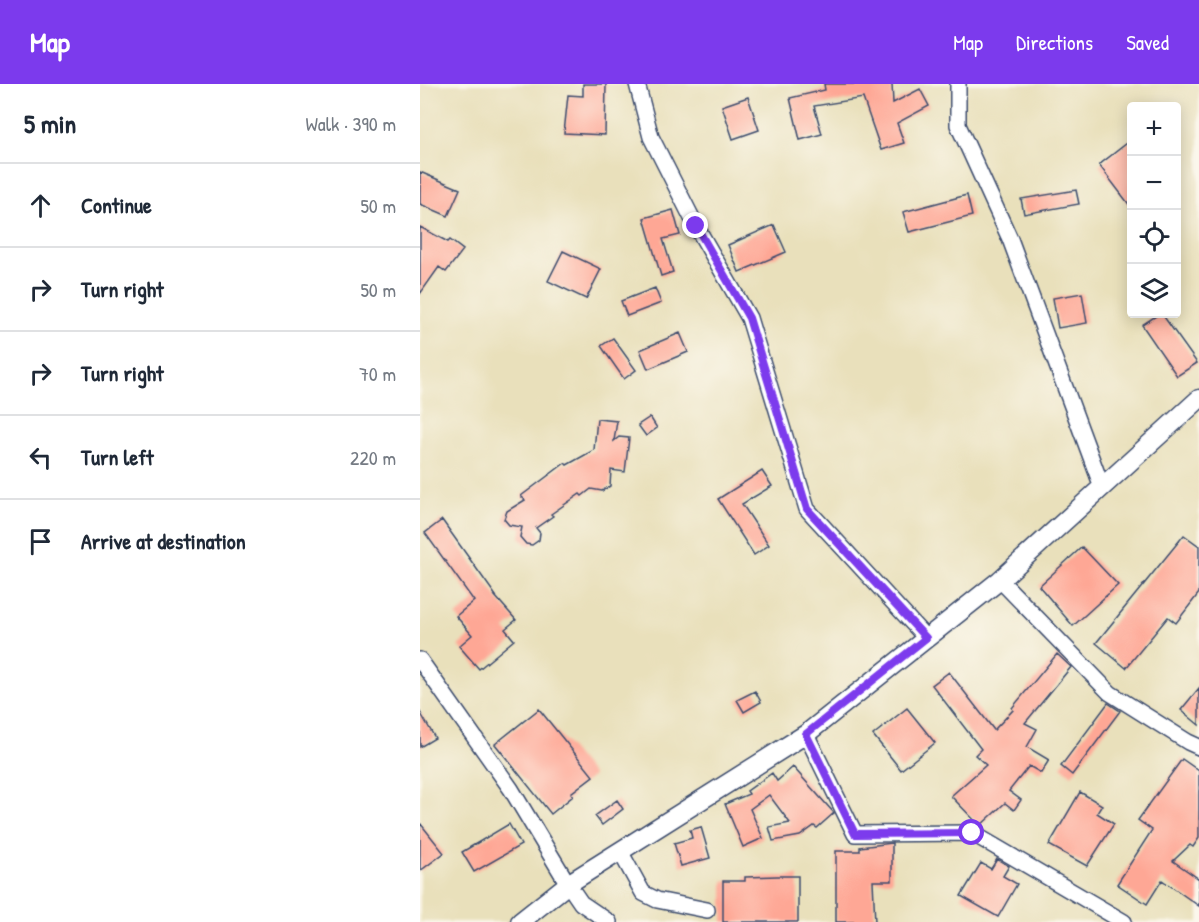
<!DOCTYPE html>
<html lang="en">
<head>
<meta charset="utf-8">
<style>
  body { margin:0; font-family:"Patrick Hand",sans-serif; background:#f2f2f3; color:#1f2937 }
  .controls { position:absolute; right:18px; top:18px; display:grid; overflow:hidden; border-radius:6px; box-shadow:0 3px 15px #0003 }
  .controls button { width:54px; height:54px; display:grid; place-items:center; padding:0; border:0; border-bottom:2px solid #e0e1e3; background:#fff; color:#1f2937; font:30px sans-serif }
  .stop { position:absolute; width:18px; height:18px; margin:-14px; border:4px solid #7c3aed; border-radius:50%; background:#fff }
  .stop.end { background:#7c3aed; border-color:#fff; box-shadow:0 2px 6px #0008 }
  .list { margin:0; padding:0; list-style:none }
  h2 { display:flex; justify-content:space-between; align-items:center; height:78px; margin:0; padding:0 24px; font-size:26px }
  h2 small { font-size:20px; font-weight:400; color:#747a83 }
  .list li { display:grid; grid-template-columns:39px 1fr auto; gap:18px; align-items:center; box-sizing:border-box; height:84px; padding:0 24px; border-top:2px solid #e0e1e3 }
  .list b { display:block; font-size:22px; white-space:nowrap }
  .list em { font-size:20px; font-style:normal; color:#747a83 }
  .icon { flex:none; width:33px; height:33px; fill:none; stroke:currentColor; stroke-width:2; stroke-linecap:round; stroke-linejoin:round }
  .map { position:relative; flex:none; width:779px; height:838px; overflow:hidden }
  header { display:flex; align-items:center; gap:36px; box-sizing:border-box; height:84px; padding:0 30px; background:#7c3aed; color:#fff }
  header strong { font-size:28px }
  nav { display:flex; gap:33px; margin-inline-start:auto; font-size:21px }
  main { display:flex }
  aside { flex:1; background:#fff }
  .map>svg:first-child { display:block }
  .building { fill:#fea795 }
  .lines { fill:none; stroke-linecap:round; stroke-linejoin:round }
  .minor-casing { stroke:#3a4a6c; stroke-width:18 }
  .tertiary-casing { stroke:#3a4a6c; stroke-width:21 }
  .minor { stroke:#fff; stroke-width:15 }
  .tertiary { stroke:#fff; stroke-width:18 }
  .route { stroke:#7c3aed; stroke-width:8 }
</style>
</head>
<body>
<header>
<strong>Map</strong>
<nav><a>Map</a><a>Directions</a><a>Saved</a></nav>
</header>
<main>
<aside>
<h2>5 min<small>Walk · 390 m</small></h2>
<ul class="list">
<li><svg class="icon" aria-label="ahead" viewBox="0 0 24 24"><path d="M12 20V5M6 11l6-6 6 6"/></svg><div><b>Continue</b></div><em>50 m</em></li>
<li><svg class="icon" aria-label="right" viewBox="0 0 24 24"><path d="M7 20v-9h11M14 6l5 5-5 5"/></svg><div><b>Turn right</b></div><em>50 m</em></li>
<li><svg class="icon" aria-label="right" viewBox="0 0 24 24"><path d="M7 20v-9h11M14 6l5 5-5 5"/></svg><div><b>Turn right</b></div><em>70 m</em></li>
<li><svg class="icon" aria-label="left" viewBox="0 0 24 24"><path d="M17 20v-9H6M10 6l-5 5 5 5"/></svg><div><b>Turn left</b></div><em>220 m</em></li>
<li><svg class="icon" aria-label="arrive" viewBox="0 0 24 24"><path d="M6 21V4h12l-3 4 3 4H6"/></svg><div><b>Arrive at destination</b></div></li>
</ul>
</aside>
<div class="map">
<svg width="779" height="838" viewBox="0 0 779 838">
  <rect width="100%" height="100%" fill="#fbf7ec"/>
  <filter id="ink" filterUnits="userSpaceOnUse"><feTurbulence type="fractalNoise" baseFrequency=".0167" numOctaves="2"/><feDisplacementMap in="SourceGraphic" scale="12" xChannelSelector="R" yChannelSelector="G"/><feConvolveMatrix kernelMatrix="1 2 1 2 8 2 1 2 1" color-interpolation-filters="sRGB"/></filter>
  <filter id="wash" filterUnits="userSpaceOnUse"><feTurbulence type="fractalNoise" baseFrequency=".008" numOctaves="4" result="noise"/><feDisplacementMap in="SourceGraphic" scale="24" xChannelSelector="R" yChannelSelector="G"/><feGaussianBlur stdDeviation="1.35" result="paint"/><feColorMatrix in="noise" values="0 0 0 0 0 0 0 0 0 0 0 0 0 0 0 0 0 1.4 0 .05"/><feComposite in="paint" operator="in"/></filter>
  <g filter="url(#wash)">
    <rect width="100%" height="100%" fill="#e9e0bb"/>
    <g id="blocks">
      <path class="building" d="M 163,0 L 186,0 L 185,51 L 144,49 L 148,11 L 163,12 Z
        M 404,0 L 472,0 L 473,19 L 500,5 L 509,22 L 477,39 L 484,59 L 461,66 L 443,14 L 394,22 L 402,50 L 380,56 L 370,14 L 405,6 Z
        M 328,13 L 339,46 L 313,55 L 302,22 Z
        M 711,56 L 711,123 L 679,81 Z
        M 0,88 L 40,105 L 28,132 L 0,120 Z
        M 656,106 L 659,120 L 604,130 L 601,115 Z
        M 547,111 L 552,132 L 489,148 L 483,128 Z
        M 253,126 L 260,151 L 243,155 L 253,188 L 241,192 L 224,134 Z
        M 354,141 L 366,168 L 319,188 L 308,161 Z
        M 0,143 L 28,158 L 30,156 L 43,166 L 26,188 L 19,183 L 0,210 Z
        M 143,167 L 181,185 L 166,215 L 128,197 Z
        M 235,204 L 241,219 L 207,232 L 201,217 Z
        M 662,209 L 667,239 L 638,244 L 633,214 Z
        M 739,230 L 742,230 L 777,279 L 757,292 L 722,241 Z
        M 260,249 L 268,268 L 228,285 L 220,266 Z
        M 193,254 L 216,286 L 204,295 L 181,262 Z
        M 230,333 L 237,344 L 226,352 L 218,341 Z
        M 177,335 L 197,337 L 194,357 L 199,353 L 209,354 L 205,388 L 191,386 L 190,402 L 182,407 L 171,405 L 162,412 L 160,410 L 131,430 L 133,432 L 116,444 L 120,449 L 119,456 L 112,461 L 106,460 L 100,453 L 102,443 L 89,441 L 84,435 L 87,427 L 105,416 L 101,412 L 145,379 L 147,381 L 174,366 Z
        M 342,387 L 352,402 L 322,420 L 349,461 L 334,471 L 298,415 Z
        M 22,436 L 76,512 L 75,512 L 96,536 L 85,545 L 94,556 L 59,585 L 39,562 L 52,551 L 36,532 L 54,517 L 5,449 Z
        M 764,451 L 779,462 L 779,509 L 756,539 L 748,533 L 706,584 L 676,559 Z
        M 662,463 L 698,501 L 653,542 L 619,502 Z
        M 637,570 L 651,583 L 605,639 L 617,645 L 607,663 L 629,676 L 621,689 L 609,682 L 589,707 L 601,716 L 594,726 L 585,719 L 560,742 L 531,712 L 566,681 L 555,671 L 561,665 L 512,601 L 529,588 L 574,646 L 593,626 L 592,624 Z
        M 779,604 L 779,641 L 761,626 Z
        M 335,607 L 341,618 L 324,628 L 317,616 Z
        M 688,619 L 700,627 L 652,691 L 641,682 Z
        M 487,624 L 515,659 L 481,686 L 453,651 Z
        M 119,625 L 173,692 L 151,709 L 153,712 L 131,730 L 75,660 Z
        M 0,628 L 15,654 L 0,663 Z
        M 762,675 L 779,687 L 779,754 L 773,763 L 770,761 L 753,777 L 779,795 L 779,822 L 742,796 L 727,820 L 697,800 L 732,746 L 718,736 Z
        M 373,683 L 414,729 L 397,744 L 394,742 L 380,752 L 353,757 L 349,743 L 370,739 L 349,711 L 330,725 L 343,754 L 323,763 L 305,720 L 329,710 L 327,707 L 352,689 L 357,697 Z
        M 660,708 L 682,721 L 677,729 L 694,740 L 667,782 L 629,761 Z
        M 197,716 L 203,725 L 182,741 L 175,732 Z
        M 0,739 L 24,769 L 0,787 Z
        M 89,740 L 101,761 L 54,788 L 42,768 Z
        M 281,743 L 290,774 L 261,782 L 254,759 L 272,754 L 270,746 Z
        M 472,759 L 472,797 L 453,797 L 455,838 L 416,838 L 416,767 L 440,767 L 440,763 Z
        M 577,775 L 589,782 L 583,792 L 597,800 L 578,833 L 541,812 L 561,779 L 571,785 Z
        M 357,792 L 378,792 L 378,838 L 303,838 L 303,797 L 325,797 L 325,793 Z"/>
    </g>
  </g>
  <g filter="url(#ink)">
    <use href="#blocks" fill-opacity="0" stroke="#3a4a6c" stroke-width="1.5"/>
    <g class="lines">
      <defs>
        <path id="minor" d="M 217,0 L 231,53 L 276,142 L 329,234 L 387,425 L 506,554
          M 538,0 L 538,41 L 590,155 L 682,403
          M 580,496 L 690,609 L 768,658 L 779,663
          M 0,576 L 91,705 L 148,800 L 161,819 L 189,838
          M 386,650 L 435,750 L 552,749 L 704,838
          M 200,767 L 223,809 L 237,816 L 287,826"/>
        <path id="tertiary" d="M 100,838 L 148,800 L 386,650 L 580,496 L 779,315"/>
      </defs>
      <use href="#minor" class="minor-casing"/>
      <use href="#tertiary" class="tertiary-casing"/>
      <use href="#minor" class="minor"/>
      <use href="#tertiary" class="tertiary"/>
    </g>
  </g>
  <g class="lines" filter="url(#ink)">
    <path class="route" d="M 276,142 L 329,234 L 387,425 L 506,554 L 386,650 L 435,750 L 552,749"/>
  </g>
</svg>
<div class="controls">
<button>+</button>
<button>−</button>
<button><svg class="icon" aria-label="locate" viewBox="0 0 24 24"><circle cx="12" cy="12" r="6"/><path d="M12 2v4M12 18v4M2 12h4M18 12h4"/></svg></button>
<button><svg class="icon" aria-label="layers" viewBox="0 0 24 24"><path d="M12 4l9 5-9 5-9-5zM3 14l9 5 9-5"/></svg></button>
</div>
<div class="stop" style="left:552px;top:749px"></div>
<div class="stop end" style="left:276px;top:142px"></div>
</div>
</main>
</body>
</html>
